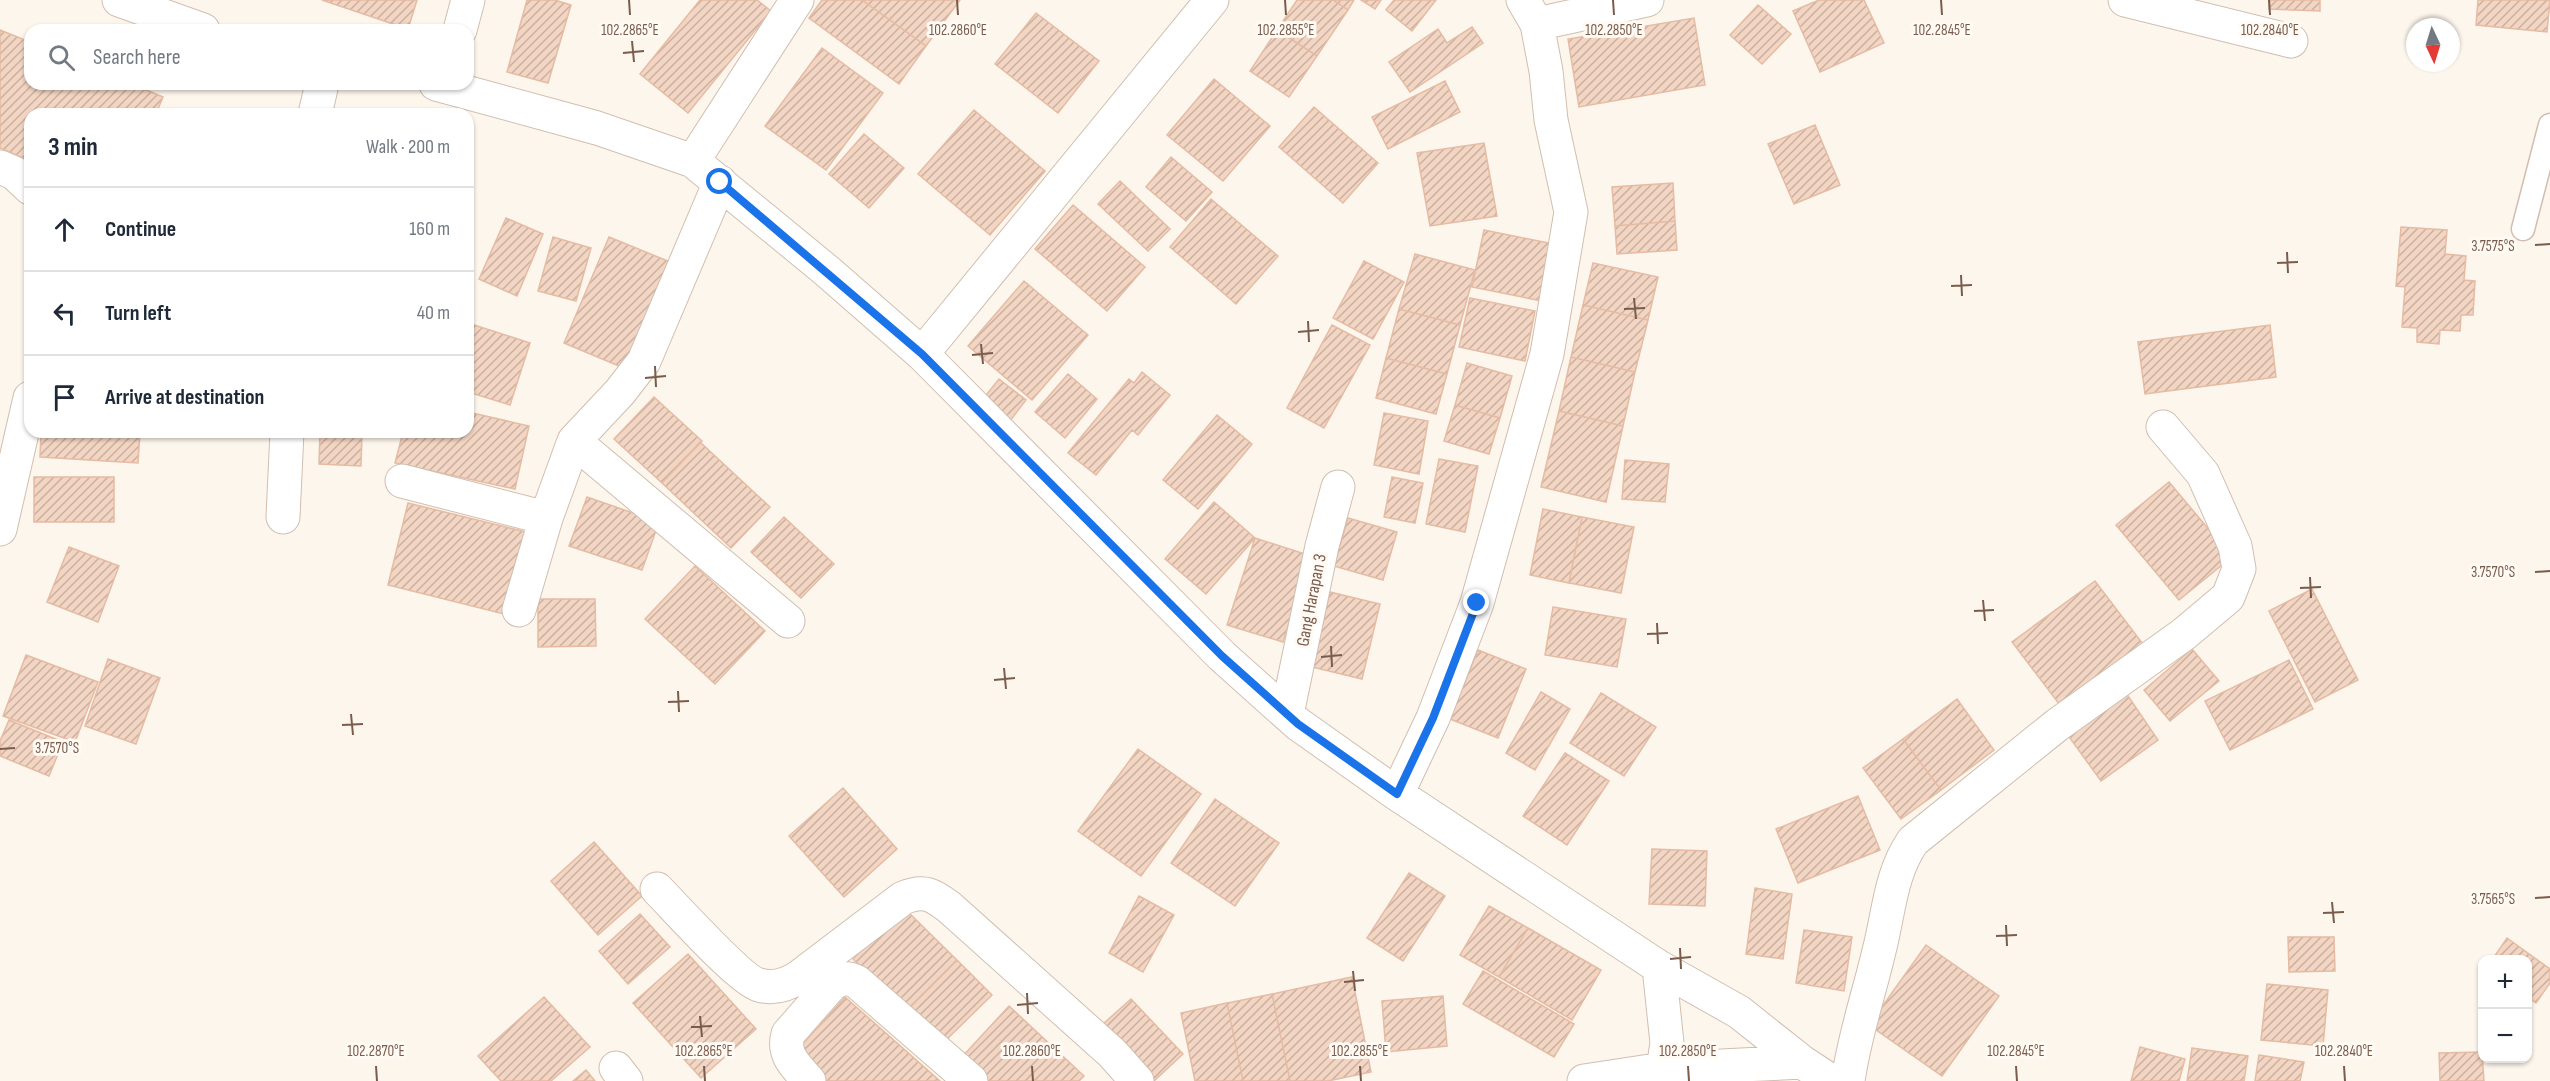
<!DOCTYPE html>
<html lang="en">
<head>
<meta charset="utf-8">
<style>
  body { margin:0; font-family:"Sofia Sans Condensed",sans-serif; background:#f2f2f3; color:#1f2937 }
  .controls { position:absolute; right:18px; bottom:18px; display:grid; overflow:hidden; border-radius:12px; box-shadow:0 2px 4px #0004 }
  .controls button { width:54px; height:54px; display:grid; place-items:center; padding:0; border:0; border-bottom:2px solid #e0e1e3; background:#fff; color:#1f2937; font:30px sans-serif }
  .compass { position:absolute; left:2406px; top:18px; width:54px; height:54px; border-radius:50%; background:#fff; box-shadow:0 2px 4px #0004; rotate:176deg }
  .stop { position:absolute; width:18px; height:18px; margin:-14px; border:4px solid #1a73e8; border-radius:50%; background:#fff }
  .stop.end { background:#1a73e8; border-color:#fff; box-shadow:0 2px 6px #0008 }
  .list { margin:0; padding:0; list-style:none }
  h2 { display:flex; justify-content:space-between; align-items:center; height:78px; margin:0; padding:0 24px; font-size:26px }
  h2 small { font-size:20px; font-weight:400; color:#747a83 }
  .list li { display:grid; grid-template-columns:39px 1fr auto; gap:18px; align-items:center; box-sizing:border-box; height:84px; padding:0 24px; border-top:2px solid #e0e1e3 }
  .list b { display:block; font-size:22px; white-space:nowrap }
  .list em { font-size:20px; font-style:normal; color:#747a83 }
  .icon { flex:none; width:33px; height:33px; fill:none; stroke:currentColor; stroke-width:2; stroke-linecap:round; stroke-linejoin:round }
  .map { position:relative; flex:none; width:2550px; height:1081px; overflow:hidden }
  .search { position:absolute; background:#fff; box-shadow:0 2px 4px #0004; left:24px; top:24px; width:450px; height:66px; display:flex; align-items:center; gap:15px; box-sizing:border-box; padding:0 21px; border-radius:18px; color:#747a83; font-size:22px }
  .panel { position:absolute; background:#fff; box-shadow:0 2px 4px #0004; left:24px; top:108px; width:450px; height:330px; border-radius:18px }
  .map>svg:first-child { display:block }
  .building { fill:url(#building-hatch); stroke:#e6bba3; stroke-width:1.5 }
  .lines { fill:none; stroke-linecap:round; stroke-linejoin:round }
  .lane-casing { stroke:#d1beb0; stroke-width:25 }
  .street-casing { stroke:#d1beb0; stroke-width:35 }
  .lane { stroke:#fff; stroke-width:22 }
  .street { stroke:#fff; stroke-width:33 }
  .route { stroke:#1a73e8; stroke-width:8 }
  .ticks { fill:none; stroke:#7a5c4d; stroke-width:2 }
  .labels { text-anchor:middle; stroke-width:6; stroke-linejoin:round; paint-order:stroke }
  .street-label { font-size:18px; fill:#7a5c4d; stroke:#fffaf3 }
  .ticks-label { font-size:15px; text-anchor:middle; fill:#7a5c4d; stroke:#fffaf3; stroke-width:6; stroke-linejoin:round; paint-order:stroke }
</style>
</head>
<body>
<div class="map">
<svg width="2550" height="1081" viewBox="0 0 2550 1081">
  <defs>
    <pattern id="building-hatch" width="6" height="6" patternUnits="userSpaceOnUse" patternTransform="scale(1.5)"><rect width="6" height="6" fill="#f3d5c3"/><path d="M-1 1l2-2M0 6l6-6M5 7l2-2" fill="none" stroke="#cab0a1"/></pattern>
  </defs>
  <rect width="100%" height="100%" fill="#fdf6ec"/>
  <path class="building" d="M 322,0 L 417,0 L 408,29 Z
    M 527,0 L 555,0 L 571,5 L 548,83 L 507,72 Z
    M 700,0 L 757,0 L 771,11 L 688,113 L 640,74 Z
    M 822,0 L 862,0 L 926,46 L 899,84 L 809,18 Z
    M 862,0 L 960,0 L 926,46 Z
    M 1297,0 L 1333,0 L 1348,10 L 1317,56 L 1277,30 Z
    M 1333,0 L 1354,0 L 1348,10 Z
    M 1361,0 L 1381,0 L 1375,9 Z
    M 1394,0 L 1436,0 L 1412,31 L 1386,10 Z
    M 1819,0 L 1864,0 L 1884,43 L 1820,72 L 1793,11 Z
    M 2270,0 L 2320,0 L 2320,11 L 2269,9 Z
    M 2478,0 L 2550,0 L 2547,32 L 2476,25 Z
    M 1758,5 L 1791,34 L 1762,64 L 1730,35 Z
    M 1036,13 L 1099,61 L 1058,113 L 995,64 Z
    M 1694,18 L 1705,85 L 1579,107 L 1568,39 Z
    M 1472,27 L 1483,43 L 1410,92 L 1389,62 L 1438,29 L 1447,43 Z
    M 0,30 L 30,42 L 30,84 L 132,84 L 163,97 L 156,114 L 30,114 L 30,161 L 0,148 Z
    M 1277,30 L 1317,56 L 1289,97 L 1250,71 Z
    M 822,48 L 883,93 L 826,170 L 765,126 Z
    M 1214,79 L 1270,126 L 1223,181 L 1167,135 Z
    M 1445,81 L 1460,112 L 1388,149 L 1372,117 Z
    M 1314,107 L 1378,163 L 1343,203 L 1279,147 Z
    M 974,110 L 1045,171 L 990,235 L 918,174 Z
    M 1815,125 L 1840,185 L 1794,204 L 1768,144 Z
    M 864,134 L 904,168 L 869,208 L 829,174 Z
    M 1484,143 L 1497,216 L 1430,226 L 1417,153 Z
    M 1171,157 L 1212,192 L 1186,221 L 1146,187 Z
    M 1120,181 L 1170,229 L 1148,251 L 1098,204 Z
    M 1673,183 L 1675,221 L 1615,226 L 1612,187 Z
    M 1211,199 L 1278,256 L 1236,304 L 1170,247 Z
    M 1073,205 L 1145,267 L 1107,311 L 1035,249 Z
    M 506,218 L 543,234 L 517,296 L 479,279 Z
    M 1675,221 L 1677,250 L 1617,254 L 1615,226 Z
    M 2401,227 L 2447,230 L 2445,254 L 2466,256 L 2464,280 L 2475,281 L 2473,315 L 2461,315 L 2460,331 L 2440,330 L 2439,344 L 2417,342 L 2417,328 L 2402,327 L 2405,287 L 2396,286 Z
    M 1484,230 L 1554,244 L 1542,301 L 1472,287 Z
    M 553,237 L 591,248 L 576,301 L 538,291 Z
    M 609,237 L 675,264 L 631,371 L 564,343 Z
    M 1415,254 L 1475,270 L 1460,325 L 1399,309 Z
    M 1364,261 L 1404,282 L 1373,339 L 1333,318 Z
    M 1593,263 L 1658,277 L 1648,320 L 1583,305 Z
    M 1024,281 L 1088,335 L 1032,400 L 968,346 Z
    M 1470,298 L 1535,311 L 1525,361 L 1459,347 Z
    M 1583,305 L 1648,320 L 1635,372 L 1571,357 Z
    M 1399,309 L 1460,325 L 1447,374 L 1386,358 Z
    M 468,323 L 530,343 L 510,405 L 468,392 Z
    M 1332,325 L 1370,345 L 1324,428 L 1287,408 Z
    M 2270,325 L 2276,377 L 2145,394 L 2138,342 Z
    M 1571,357 L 1635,372 L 1623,426 L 1559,411 Z
    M 1386,358 L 1447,374 L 1436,414 L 1376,398 Z
    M 1467,363 L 1512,376 L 1500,418 L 1455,405 Z
    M 1142,372 L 1170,395 L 1138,435 L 1132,430 L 1096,475 L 1068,453 L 1129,379 L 1134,383 Z
    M 1068,374 L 1097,399 L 1065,438 L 1035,412 Z
    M 999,379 L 1026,400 L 1006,426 L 979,404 Z
    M 654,397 L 702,441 L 662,483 L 614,439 Z
    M 1455,405 L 1500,418 L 1489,454 L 1444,441 Z
    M 1559,411 L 1623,426 L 1606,502 L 1541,487 Z
    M 468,412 L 529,426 L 515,489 L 395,463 L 403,432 L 468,432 Z
    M 1384,413 L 1428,421 L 1419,474 L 1374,465 Z
    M 1217,415 L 1252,444 L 1198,509 L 1163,480 Z
    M 41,432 L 140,432 L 138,463 L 40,457 Z
    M 320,432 L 362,432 L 361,466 L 319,464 Z
    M 700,442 L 770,507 L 731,548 L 662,483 Z
    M 1439,459 L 1478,466 L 1465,532 L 1426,524 Z
    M 1625,460 L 1669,464 L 1665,502 L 1622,499 Z
    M 34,477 L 114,477 L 114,522 L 34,522 Z
    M 1392,477 L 1423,483 L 1415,523 L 1384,517 Z
    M 2169,482 L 2232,557 L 2179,600 L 2116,525 Z
    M 587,497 L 659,522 L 642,570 L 569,546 Z
    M 1214,502 L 1255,538 L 1206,594 L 1165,559 Z
    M 408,503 L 534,534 L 512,616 L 388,585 Z
    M 1543,509 L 1582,517 L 1569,583 L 1530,575 Z
    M 784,517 L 834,564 L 801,598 L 751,552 Z
    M 1582,517 L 1634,527 L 1621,593 L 1569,583 Z
    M 1348,518 L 1397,532 L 1383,580 L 1334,566 Z
    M 1255,538 L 1311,556 L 1283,642 L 1227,625 Z
    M 69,547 L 119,566 L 98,622 L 47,602 Z
    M 695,566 L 765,631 L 715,684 L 645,619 Z
    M 2095,581 L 2146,648 L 2063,709 L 2012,642 Z
    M 2312,589 L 2358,680 L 2315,702 L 2269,611 Z
    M 1330,592 L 1380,604 L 1362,679 L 1312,667 Z
    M 538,599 L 595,599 L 596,646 L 538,647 Z
    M 1553,607 L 1626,619 L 1617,667 L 1545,655 Z
    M 2192,649 L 2219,681 L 2170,721 L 2144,690 Z
    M 1478,650 L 1526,669 L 1498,738 L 1450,719 Z
    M 26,655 L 98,682 L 75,742 L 3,716 Z
    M 108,659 L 160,678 L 136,744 L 85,726 Z
    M 2289,660 L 2313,709 L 2230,750 L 2205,701 Z
    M 1541,692 L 1570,709 L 1535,770 L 1506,753 Z
    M 1601,693 L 1656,727 L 1624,776 L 1570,743 Z
    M 2126,693 L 2158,740 L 2101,781 L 2067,734 Z
    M 1957,699 L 1994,750 L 1941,790 L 1903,739 Z
    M 9,720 L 63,742 L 49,776 L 0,756 L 0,741 Z
    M 1903,739 L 1941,790 L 1901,819 L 1863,768 Z
    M 1138,749 L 1201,794 L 1141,876 L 1078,831 Z
    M 1565,753 L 1609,781 L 1567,845 L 1523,816 Z
    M 843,788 L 897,849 L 844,897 L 789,836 Z
    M 1858,796 L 1880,850 L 1798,883 L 1776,829 Z
    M 1215,799 L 1279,843 L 1235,906 L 1171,863 Z
    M 594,842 L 642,896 L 598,935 L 551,881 Z
    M 1652,849 L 1707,851 L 1705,906 L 1649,904 Z
    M 1409,873 L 1445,896 L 1403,961 L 1367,938 Z
    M 1755,888 L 1792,894 L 1783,959 L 1746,954 Z
    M 1139,896 L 1174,915 L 1143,972 L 1109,953 Z
    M 1489,906 L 1528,928 L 1499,977 L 1460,955 Z
    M 904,908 L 957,960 L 906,1011 L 853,959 Z
    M 640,914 L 670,947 L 628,984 L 599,951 Z
    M 1528,928 L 1601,970 L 1572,1020 L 1499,977 Z
    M 1804,930 L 1852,937 L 1844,991 L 1796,983 Z
    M 2288,937 L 2334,937 L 2335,971 L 2289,972 Z
    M 2507,938 L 2550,969 L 2550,983 L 2536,1003 L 2528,997 L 2528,960 L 2492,960 Z
    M 1926,945 L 1999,996 L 1942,1076 L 1869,1025 Z
    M 688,954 L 756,1029 L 701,1078 L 633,1003 Z
    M 957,960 L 992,995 L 941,1045 L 906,1011 Z
    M 1483,971 L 1574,1024 L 1554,1057 L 1463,1004 Z
    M 1352,977 L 1371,1072 L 1328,1081 L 1290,1081 L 1272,994 Z
    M 2267,984 L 2328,990 L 2323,1046 L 2261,1040 Z
    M 1272,994 L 1290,1081 L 1243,1081 L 1227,1003 Z
    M 1443,996 L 1447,1046 L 1386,1052 L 1382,1001 Z
    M 544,997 L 590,1047 L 551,1081 L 501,1081 L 478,1056 Z
    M 845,997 L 940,1081 L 820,1081 L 792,1056 Z
    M 1131,999 L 1183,1054 L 1154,1081 L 1139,1081 L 1094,1032 Z
    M 1227,1003 L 1243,1081 L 1195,1081 L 1181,1013 Z
    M 1009,1006 L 1084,1076 L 1079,1081 L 989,1081 L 962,1057 Z
    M 2140,1047 L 2185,1059 L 2179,1081 L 2131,1081 Z
    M 2192,1048 L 2248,1056 L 2244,1081 L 2187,1081 Z
    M 2482,1052 L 2484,1081 L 2440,1081 L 2439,1053 Z
    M 2259,1055 L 2304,1062 L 2300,1081 L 2255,1081 Z
    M 586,1070 L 595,1081 L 573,1081 Z"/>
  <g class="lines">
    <defs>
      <path id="lane" d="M 2523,229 L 2550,125"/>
      <path id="street" d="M 119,0 L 203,30
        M 2125,0 L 2291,41
        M 1537,24 L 1647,0
        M 460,30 L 468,0
        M 436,84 L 597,128 L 693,161 L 827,271 L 922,354 L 1222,656 L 1298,724 L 1397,794 L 1659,967 L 1739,1012 L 1802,1062 L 1831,1081
        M 315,114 L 322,84
        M 693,161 L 797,0
        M 0,167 L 14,173 L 30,188
        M 922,354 L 1212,0
        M 574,441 L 788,621
        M 402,481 L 546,518
        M 283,517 L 287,432
        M 0,529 L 30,398
        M 519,610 L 546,518 L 574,441 L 620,392 L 644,361 L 720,182
        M 1287,714 L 1322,546 L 1338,487
        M 1397,794 L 1433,718 L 1477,603 L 1547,354 L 1571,212 L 1551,120 L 1546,71 L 1537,24 L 1523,0
        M 657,889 C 675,907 740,980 759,985 C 773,989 787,985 799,977 L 903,898 C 924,889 933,895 949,907 L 1112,1053 L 1137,1081
        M 1659,967 L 1667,1043 L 1663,1069
        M 616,1068 L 626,1081
        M 809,1081 C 796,1066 782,1055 788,1034 L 831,985 C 840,978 848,977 857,982 L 971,1081
        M 1584,1081 L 1663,1069 L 1802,1062
        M 1848,1081 C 1854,1037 1869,994 1879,951 C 1889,913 1890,874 1913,841 L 2057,725 L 2184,634 L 2228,597 L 2239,569 L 2235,546 L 2203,474 L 2163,427"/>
    </defs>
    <use href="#lane" class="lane-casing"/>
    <use href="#street" class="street-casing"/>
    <use href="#lane" class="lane"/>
    <use href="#street" class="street"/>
  </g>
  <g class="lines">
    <path class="route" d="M 720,182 L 922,354 L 1222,656 L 1298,724 L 1397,794 L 1433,718 L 1477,603"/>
  </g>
  <path class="ticks" d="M 629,0 L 630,15M 957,0 L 958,15M 1285,0 L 1286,15M 1613,0 L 1614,15M 1941,0 L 1942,15M 2269,0 L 2270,15M 632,41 L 634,62M 623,53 L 644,51M 2535,245 L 2550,244M 2287,252 L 2288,273M 2277,263 L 2298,262M 1961,275 L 1962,296M 1951,286 L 1972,285M 1634,298 L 1636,319M 1624,309 L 1645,308M 1308,321 L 1309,342M 1298,332 L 1319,330M 981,344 L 983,364M 972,355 L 993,353M 655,366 L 656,387M 645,378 L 666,376M 2535,572 L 2550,571M 2310,577 L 2311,598M 2300,588 L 2321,587M 1983,600 L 1985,621M 1974,611 L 1994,610M 1657,623 L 1658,644M 1647,634 L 1668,633M 1331,646 L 1332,667M 1321,657 L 1342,655M 1004,668 L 1006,689M 994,680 L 1015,678M 678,691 L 679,712M 668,702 L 689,701M 351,714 L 353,735M 342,725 L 363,724M 0,749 L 15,748M 2535,898 L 2550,897M 2332,902 L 2334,923M 2323,913 L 2344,912M 2006,925 L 2007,946M 1996,936 L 2017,935M 1680,948 L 1681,969M 1670,959 L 1691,957M 1353,971 L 1355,991M 1344,982 L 1364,980M 1027,993 L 1028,1014M 1017,1005 L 1038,1003M 700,1016 L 702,1037M 691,1027 L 712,1026M 376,1066 L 377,1081M 704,1066 L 705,1081M 1032,1066 L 1033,1081M 1360,1066 L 1361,1081M 1688,1066 L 1689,1081M 2016,1066 L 2017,1081M 2344,1066 L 2345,1081"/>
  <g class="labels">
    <g class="street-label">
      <text transform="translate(1311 600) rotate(-79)" y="6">Gang Harapan 3</text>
    </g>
  </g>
  <g class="ticks-label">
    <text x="630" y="35">102.2865°E</text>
    <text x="958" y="35">102.2860°E</text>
    <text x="1286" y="35">102.2855°E</text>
    <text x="1614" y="35">102.2850°E</text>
    <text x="1942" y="35">102.2845°E</text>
    <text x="2270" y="35">102.2840°E</text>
    <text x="2493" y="251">3.7575°S</text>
    <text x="2493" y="577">3.7570°S</text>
    <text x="57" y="753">3.7570°S</text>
    <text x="2493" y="904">3.7565°S</text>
    <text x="376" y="1056">102.2870°E</text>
    <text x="704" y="1056">102.2865°E</text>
    <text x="1032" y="1056">102.2860°E</text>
    <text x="1360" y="1056">102.2855°E</text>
    <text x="1688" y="1056">102.2850°E</text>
    <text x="2016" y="1056">102.2845°E</text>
    <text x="2344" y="1056">102.2840°E</text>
  </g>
</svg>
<div class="controls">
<button>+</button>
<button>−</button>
</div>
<svg class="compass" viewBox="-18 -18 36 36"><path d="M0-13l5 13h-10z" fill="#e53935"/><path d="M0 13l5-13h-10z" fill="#747a83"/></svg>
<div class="stop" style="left:720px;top:182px"></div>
<div class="stop end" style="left:1477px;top:603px"></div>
<div class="search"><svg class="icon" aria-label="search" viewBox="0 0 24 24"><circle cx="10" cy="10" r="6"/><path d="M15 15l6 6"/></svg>Search here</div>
<section class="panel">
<h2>3 min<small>Walk · 200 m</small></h2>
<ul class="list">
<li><svg class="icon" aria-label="ahead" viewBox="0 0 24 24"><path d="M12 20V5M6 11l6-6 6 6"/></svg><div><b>Continue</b></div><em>160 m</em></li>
<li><svg class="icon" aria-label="left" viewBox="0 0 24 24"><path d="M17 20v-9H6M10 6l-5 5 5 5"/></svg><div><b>Turn left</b></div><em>40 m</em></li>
<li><svg class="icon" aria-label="arrive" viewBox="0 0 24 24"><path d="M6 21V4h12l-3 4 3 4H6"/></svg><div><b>Arrive at destination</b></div></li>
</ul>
</section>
</div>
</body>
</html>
